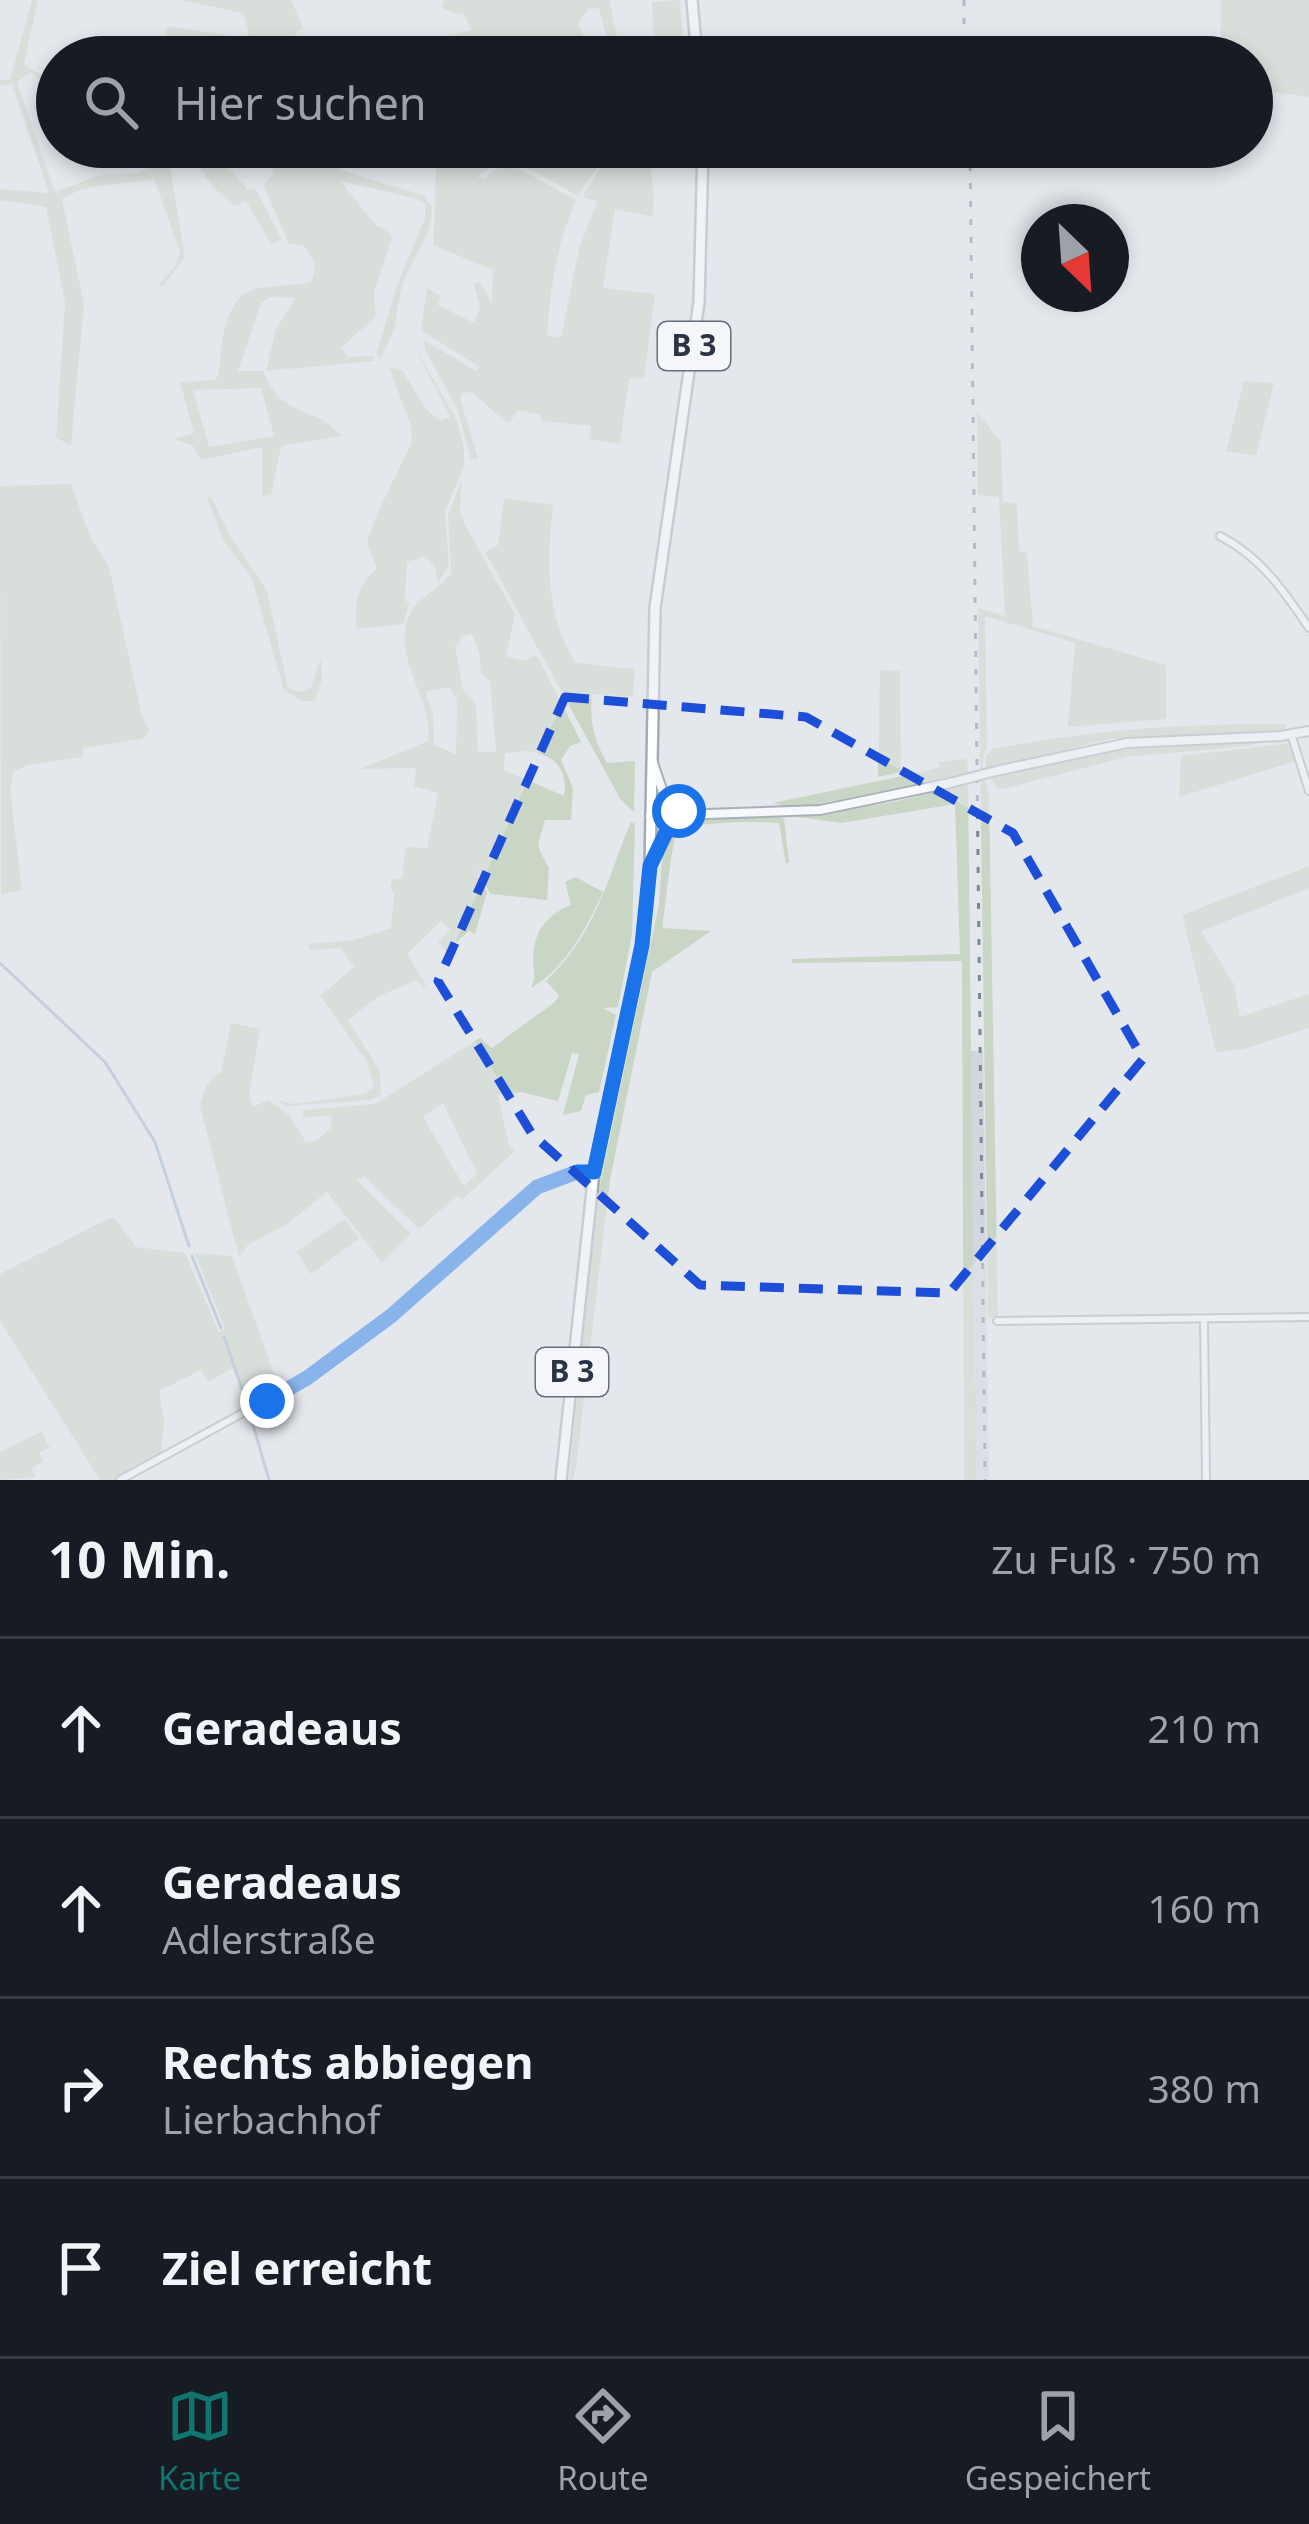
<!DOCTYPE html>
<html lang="de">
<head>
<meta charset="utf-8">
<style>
  body { margin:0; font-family:"Noto Sans",sans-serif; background:#20242c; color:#f1f3f6 }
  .compass { position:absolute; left:1021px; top:204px; width:108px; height:108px; border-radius:50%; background:#171b24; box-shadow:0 6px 18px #0003; rotate:155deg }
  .stop { position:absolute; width:36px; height:36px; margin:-27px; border:9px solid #1a73e8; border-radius:50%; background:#fff }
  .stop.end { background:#1a73e8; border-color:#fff; box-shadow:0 3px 12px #0008 }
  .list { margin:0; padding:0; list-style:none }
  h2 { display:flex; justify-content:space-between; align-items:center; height:156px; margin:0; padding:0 48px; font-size:51px }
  h2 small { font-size:39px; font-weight:400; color:#9ea1a6 }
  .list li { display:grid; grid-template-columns:78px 1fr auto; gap:36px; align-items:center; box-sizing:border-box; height:180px; padding:0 48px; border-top:3px solid #363941 }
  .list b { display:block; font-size:45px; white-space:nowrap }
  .list p { margin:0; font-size:39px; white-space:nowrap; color:#9ea1a6 }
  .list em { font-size:39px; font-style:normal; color:#9ea1a6 }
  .icon { flex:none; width:66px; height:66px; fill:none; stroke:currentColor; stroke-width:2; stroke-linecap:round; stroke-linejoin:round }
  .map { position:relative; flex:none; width:1309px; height:1480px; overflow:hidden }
  .search { position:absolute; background:#171b24; box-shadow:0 6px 18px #0003; left:36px; right:36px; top:36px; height:132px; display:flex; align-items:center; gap:30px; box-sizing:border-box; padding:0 42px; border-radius:66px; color:#9ea1a6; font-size:45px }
  .sheet { height:876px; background:#171b24 }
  nav { display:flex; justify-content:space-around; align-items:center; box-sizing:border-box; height:168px; border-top:3px solid #363941; background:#171b24; font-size:33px; color:#9ea1a6 }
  nav a { display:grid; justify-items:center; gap:6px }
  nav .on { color:#0f766e }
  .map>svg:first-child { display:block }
  .built { fill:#d2d6de }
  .green { fill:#c9d6c5; fill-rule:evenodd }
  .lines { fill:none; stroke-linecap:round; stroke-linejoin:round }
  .stream { stroke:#9fb4cc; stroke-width:3 }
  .minor-casing { stroke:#a9aeb7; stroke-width:10 }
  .tertiary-casing { stroke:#a9aeb7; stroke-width:12 }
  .primary-casing { stroke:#a3abb8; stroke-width:14 }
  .minor { stroke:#f7f8fa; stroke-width:6 }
  .tertiary { stroke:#f7f8fa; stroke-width:8 }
  .primary { stroke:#fff; stroke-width:9 }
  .rail { stroke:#7d8696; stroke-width:3; stroke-dasharray:6 12; stroke-linecap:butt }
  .tertiary-bridge-casing { stroke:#a9aeb7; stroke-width:12; stroke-linecap:butt }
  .tertiary-bridge { stroke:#f7f8fa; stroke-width:8 }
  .route { stroke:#1a73e8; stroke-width:15 }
  .marked { fill:none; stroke:#1d4ed8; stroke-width:9; stroke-dasharray:24 15; stroke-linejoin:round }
  .labels { text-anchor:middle; stroke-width:9; stroke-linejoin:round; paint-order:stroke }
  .shield { fill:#f4f6f9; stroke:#676e7b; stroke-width:3 }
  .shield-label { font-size:30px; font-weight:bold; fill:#2b3445 }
</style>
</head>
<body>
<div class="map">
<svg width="1309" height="1480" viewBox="0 0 1309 1480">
  <rect width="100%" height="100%" fill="#e4e7ec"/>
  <path class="built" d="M 971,1051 L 983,1051 L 989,1480 L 976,1480 Z"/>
  <path class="green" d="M 32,0 L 38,0 L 24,64 L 46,79 L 57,80 L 57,87 L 43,82 L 31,72 L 17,82 L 55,192 L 100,175 L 135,173 L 169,161 L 185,257 L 162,287 L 159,284 L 176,266 L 180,252 L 154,179 C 121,186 91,181 62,199 L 84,304 L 71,445 L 56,438 L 65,303 L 46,207 L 0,200 L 0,189 L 49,193 L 12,84 L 0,86 L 0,80 L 10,80 Z
    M 180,0 L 291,0 L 303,28 L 285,43 L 279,57 L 157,57 L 168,26 L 245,38 L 249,33 L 243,13 Z
    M 444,0 L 609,0 L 619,44 L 612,46 L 608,42 L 599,8 L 588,9 L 579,22 C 581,36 587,41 600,46 L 601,57 L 561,57 L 552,40 L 535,57 L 386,57 L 385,50 L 472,30 L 463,13 L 457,15 L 441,7 Z
    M 680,0 L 684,52 L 654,54 L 652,2 Z
    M 1221,0 L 1309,0 L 1309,97 L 1252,89 L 1252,57 L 1220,57 Z
    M 186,147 L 196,147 L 209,164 L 218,155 L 248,190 L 255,188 L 282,240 L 271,244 L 246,201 L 234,206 L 213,187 Z
    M 255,147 L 316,147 L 343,171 L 423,195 L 432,207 C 431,240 417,250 405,278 C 399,294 398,309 395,325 C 393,337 384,347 381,360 L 376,355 L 396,288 L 425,218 L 425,204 L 417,199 L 341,181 L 376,226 L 386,229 L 392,237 L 374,292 L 376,316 L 341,348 L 348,357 L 373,356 L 373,361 L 266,371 L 276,329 L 296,298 L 271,297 L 261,303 L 238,371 L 263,371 C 285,423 313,402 341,436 L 281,446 L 271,495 L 262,496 L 262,447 L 202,460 L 192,445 L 173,439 L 194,433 L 180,382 L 216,380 C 221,368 220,355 222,342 C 235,276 254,292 311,282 C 318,268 313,256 303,245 L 289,244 L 263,185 L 274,173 ZM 261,388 L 274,436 L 209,447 L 193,390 Z
    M 439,147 C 464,147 496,142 521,147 C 544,152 564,171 587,156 L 590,147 L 611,147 L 578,196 L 511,159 L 496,162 L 477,177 L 484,179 L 501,166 L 512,165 L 576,200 C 557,243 550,290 547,336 L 561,337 L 579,249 L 597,201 L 585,198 L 584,193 L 615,147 L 648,147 L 654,195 L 653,217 L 615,209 L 603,288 L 655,294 L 644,379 L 629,378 L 620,444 L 589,439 L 591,426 L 542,421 L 541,415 L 518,410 L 510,422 L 506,422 L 473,393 L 463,392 L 460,398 L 478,459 L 471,459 L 457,409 L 425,349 L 424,340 L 476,371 L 479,367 L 421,330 L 427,288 L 441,296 L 438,305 L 474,323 L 480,307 L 474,284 L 480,282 L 492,303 L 493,270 L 433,245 C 436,212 433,181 439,147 Z
    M 412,341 L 457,421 L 464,448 L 464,467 L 445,511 L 449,566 L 438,582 L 435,567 L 425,556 L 407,562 L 405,600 L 409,603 L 403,624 L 357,629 C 353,607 358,582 377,569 L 367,542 L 376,516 L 411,444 L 412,429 L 389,367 L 402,370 L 426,409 L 440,421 L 450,416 Z
    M 1244,381 L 1274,383 L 1256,456 L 1226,451 Z
    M 977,412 L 1001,442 L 1003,502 L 1017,504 L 1019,551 L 1027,553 L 1033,626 L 1166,665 L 1166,719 L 1068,727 L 1075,643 L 985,616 L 987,748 C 977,765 987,780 989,797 L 998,1316 L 988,1318 L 978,608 L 1005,616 L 999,497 L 978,495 Z
    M 462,479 L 460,510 L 464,523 L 515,614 L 506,656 L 523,661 L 537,655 L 581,742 L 570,746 L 561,760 L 573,788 L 571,820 L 545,820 C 537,849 535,843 549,868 L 547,900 L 491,894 L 473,865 L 487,892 L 475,934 L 469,931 L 446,951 L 438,942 L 450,930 L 441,921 L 407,954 L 426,985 L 423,988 L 417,980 L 379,996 L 348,1020 L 380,1071 L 381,1094 L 371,1100 L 286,1106 L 276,1100 L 293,1104 L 365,1094 L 374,1087 L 366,1060 L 320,996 L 354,967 L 341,948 L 309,950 L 309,944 L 354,940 L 391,928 L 394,895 L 390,885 L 393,879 L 402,878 L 406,847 L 427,848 L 438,793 L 414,786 L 416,768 L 360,769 L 428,741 C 434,699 388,654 411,612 C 420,596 441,588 451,573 L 448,515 ZM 472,634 L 479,653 L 481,674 L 490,681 L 496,752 L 478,752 L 476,703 L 463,690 L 455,645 L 460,643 L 460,637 ZM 449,687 L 457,700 L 456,754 L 434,745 L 433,715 L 426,692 ZM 528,751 C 555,755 568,769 564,796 L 504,770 L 505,753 Z
    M 71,484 L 90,536 L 109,567 L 142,716 L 150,730 L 142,739 L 83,748 L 83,757 L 27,765 L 13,772 L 10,790 L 22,890 L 1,894 L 0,486 Z
    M 211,496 L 229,534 L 267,591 L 288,688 L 300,692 L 311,688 L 321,657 L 322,679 L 315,701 L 301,701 L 284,690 L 252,579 L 224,541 L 207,498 Z
    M 504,498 L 553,505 C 547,559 545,616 576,663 L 635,669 L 633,697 L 592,694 C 589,721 594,740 607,763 L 635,761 L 634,812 L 621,800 L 485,552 L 498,545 Z
    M 880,670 L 900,671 L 901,772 L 878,777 Z
    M 1285,724 L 1286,730 L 1109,739 L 986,769 L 985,757 L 993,749 C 1096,729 1181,724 1285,724 Z
    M 1284,737 L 1248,746 L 1126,757 L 1004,789 L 997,788 L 991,778 L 1069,758 L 1138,747 Z
    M 1290,743 L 1296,761 L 1179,797 L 1181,756 Z
    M 967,759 L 968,773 L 948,778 L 812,805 L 790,807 L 773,803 L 926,771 L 939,767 L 939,762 Z
    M 968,784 L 976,1480 L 964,1480 L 962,961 L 792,963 L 792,959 L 960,954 L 955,804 L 841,823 L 797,817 L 888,803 Z
    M 779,816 L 784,819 L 789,862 L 786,864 L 779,823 C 760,822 687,820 676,834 C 673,839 663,918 663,928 L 711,931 L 652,972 L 610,1180 L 576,1467 L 573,1480 L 569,1480 L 596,1204 L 659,904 L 663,844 L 671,831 L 689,820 Z
    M 631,822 L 635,824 L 632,934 L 618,1007 L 603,1008 L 616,1015 L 599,1092 L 586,1095 L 581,1111 L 563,1115 L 579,1054 L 572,1053 L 558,1101 L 521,1092 L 498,1095 L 509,1146 L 516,1150 L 462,1200 L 457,1196 L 419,1229 L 364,1176 L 357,1180 L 411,1234 L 382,1263 L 327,1192 L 287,1224 L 248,1245 L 239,1257 L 200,1107 C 204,1092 206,1079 221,1073 L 231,1023 L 260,1029 L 249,1095 L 253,1107 L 268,1100 L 289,1115 L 306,1142 L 315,1141 L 330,1129 L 332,1116 L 303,1117 L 303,1110 L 375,1104 L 480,1038 L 492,1048 L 555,1002 L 559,995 L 546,981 C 597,932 605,884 631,822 ZM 443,1103 L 477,1174 L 464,1186 L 423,1117 Z
    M 1309,866 L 1309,888 L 1201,931 L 1234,984 L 1240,1017 L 1309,994 L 1309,1028 L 1244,1049 L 1216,1052 L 1182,915 Z
    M 576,877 L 603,892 C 587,927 565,969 531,988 C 537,974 533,972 533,959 C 534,930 547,915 571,905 L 565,882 Z
    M 109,1218 L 114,1218 L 136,1247 L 185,1253 L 219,1332 L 225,1329 L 195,1253 L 232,1256 L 279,1388 L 250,1407 L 235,1367 L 208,1382 L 201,1370 L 159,1391 L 164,1421 L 161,1454 L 114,1480 L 100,1480 L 0,1321 L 0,1274 Z
    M 344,1219 L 360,1238 L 311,1274 L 296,1252 Z
    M 41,1432 L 50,1448 L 39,1453 L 43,1462 L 32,1468 L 35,1477 L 0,1480 L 0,1452 Z"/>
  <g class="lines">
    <path class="stream" d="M 0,963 L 105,1062 L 155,1142 L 189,1246
      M 192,1256 L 221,1328
      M 224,1337 L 248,1406
      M 251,1418 L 269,1480"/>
    <defs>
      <path id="minor" d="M 1220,536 C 1261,557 1284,591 1309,628
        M 1291,734 L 1309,791
        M 1204,1319 L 1206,1480
        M 997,1321 L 1309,1317
        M 120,1480 L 307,1378 L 419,1292 L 537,1187 L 577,1172 L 594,1172"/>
      <path id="tertiary" d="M 652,760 L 666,801 L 687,815
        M 996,771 L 1127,743 L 1281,736 L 1309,731
        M 650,816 L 820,810 L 950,783
        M 650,865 L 664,833 L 680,819"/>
      <path id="primary" d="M 692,0 L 697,57
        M 561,1480 L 594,1172 L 642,945 L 650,866 L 655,608 L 699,302 L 703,147"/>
    </defs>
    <use href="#minor" class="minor-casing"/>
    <use href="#tertiary" class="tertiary-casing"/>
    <use href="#primary" class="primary-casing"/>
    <use href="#minor" class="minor"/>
    <use href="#tertiary" class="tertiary"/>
    <use href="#primary" class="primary"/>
    <path class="rail" d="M 964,0 L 964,57
      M 970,147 L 985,1480"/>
    <defs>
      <path id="tertiary-bridge" d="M 950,783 L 996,771"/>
    </defs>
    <use href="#tertiary-bridge" class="tertiary-bridge-casing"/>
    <use href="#tertiary-bridge" class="tertiary-bridge"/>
  </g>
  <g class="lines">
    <path class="route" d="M 267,1401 L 307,1378 L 391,1316 L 537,1187 L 577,1172 L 594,1172 L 642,945 L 650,866 L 669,826 L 688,815 L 679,811"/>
  </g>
  <path d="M0 0H1309V1480H0ZM 565,697 L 806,717 L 1013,833 L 1143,1059 L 949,1293 L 700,1285 L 532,1134 L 438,981 Z" fill="#e4e7ec" fill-opacity=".55" fill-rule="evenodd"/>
  <path class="marked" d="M 565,697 L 806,717 L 1013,833 L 1143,1059 L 949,1293 L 700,1285 L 532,1134 L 438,981 Z"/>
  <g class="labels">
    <g class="shield">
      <rect x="658" y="322" width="72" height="48" rx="9"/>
      <rect x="536" y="1348" width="72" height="48" rx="9"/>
    </g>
    <g class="shield-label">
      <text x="694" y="356">B 3</text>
      <text x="572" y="1382">B 3</text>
    </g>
  </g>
</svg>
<svg class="compass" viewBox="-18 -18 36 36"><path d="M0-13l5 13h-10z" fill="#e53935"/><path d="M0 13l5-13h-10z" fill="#9ea1a6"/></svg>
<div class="stop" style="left:679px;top:811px"></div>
<div class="stop end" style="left:267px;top:1401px"></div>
<div class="search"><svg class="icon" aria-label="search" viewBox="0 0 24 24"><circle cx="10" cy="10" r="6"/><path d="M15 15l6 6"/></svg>Hier suchen</div>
</div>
<section class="sheet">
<h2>10 Min.<small>Zu Fuß · 750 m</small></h2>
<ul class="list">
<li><svg class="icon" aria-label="ahead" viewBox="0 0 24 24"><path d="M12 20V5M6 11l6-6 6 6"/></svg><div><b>Geradeaus</b></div><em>210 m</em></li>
<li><svg class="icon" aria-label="ahead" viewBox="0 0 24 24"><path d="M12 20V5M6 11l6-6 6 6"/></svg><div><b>Geradeaus</b><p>Adlerstraße</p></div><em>160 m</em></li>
<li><svg class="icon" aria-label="right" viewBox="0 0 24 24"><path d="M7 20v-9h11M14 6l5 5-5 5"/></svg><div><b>Rechts abbiegen</b><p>Lierbachhof</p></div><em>380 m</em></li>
<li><svg class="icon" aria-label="arrive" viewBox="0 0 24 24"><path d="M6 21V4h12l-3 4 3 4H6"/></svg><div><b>Ziel erreicht</b></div></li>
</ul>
</section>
<nav>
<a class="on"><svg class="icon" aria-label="map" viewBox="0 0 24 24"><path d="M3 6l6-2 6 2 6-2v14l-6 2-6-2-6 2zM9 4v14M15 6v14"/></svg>Karte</a>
<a><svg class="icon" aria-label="directions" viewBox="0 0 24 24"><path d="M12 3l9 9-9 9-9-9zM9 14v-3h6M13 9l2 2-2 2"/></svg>Route</a>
<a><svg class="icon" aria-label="saved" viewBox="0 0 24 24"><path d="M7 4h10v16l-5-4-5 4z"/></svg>Gespeichert</a>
</nav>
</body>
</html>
